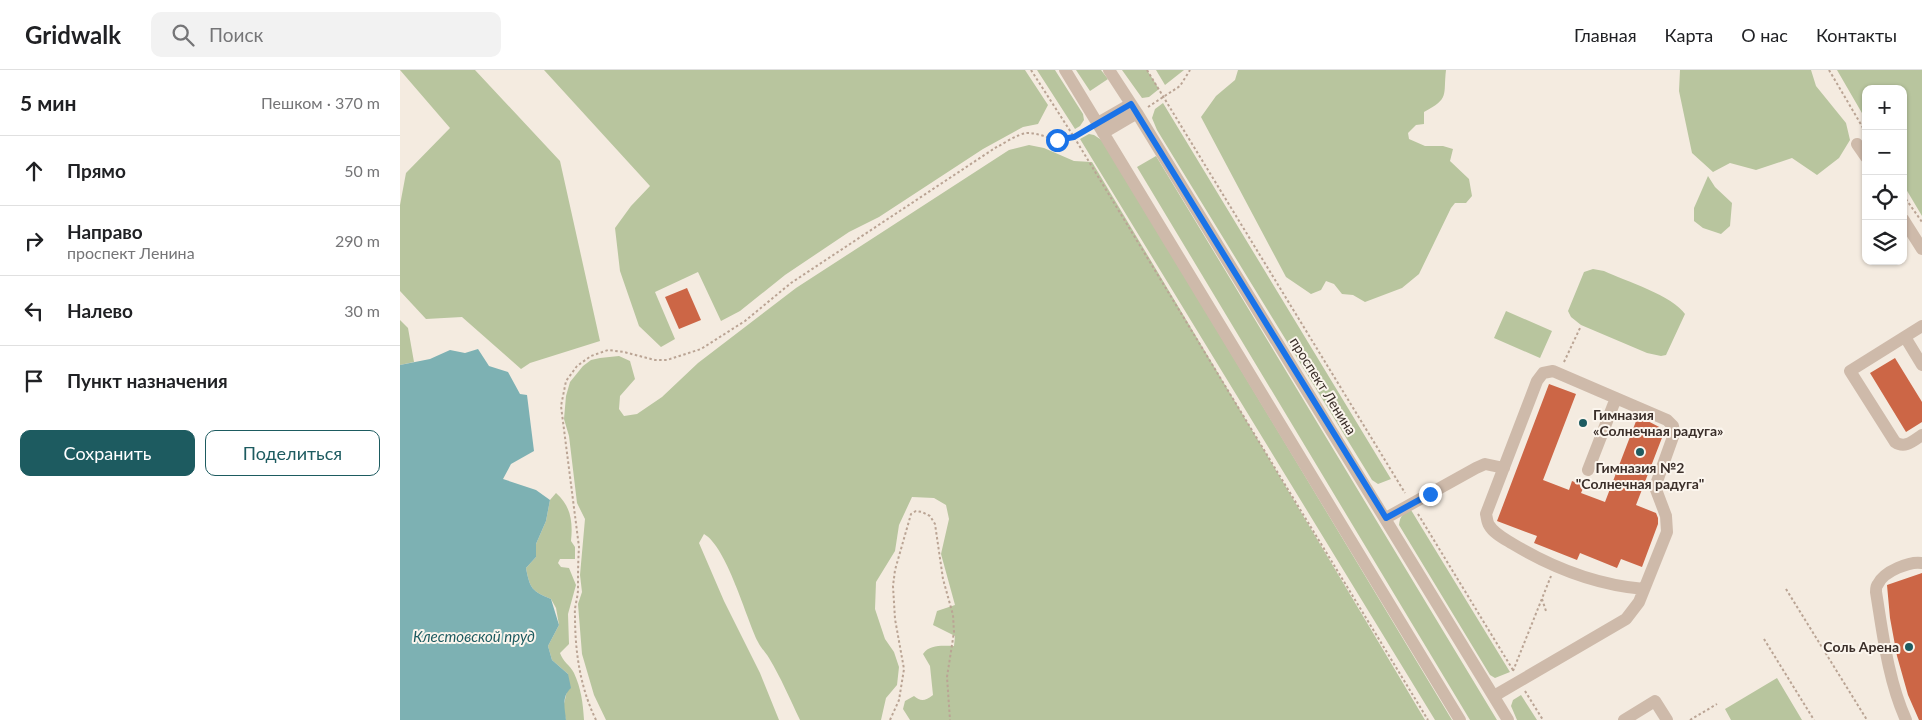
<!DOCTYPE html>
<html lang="ru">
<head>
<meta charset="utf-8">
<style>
  body { margin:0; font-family:Lato,sans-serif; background:#f2f2f2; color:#202124 }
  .controls { position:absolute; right:15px; top:15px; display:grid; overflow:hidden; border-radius:10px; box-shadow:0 1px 4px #0004 }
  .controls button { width:45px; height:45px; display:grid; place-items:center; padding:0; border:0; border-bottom:1px solid #e0e0e0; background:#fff; color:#202124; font:25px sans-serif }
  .stop { position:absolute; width:15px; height:15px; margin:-11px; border:4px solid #1a73e8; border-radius:50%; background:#fff }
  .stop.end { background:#1a73e8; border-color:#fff; box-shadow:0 1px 5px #0008 }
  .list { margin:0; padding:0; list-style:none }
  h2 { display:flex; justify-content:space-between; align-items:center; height:65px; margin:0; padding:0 20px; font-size:21px }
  h2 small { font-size:16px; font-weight:400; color:#757577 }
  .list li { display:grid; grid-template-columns:32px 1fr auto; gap:15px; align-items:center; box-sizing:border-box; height:70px; padding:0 20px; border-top:1px solid #e0e0e0 }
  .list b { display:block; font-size:19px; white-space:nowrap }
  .list p { margin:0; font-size:16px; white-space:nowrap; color:#757577 }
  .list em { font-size:16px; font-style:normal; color:#757577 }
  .actions { display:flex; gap:10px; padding:15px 20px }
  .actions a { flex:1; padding:11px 0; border:1px solid #1d5b60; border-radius:10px; text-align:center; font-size:18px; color:#1d5b60 }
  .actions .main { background:#1d5b60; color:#fff }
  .icon { flex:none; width:28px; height:28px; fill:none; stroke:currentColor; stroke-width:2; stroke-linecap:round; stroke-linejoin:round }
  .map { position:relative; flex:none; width:1522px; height:650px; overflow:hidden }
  header { display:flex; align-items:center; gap:30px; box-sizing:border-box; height:70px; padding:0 25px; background:#fff; border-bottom:1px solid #e0e0e0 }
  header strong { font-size:24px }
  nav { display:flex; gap:28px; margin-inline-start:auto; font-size:18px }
  .search { width:350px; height:45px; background:#f2f2f2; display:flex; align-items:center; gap:12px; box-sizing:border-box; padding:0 18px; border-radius:10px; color:#757577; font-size:19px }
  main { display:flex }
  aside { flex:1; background:#fff }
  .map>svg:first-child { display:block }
  .green { fill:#b8c59e }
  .water { fill:#7db1b3 }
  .building { fill:#cc6646 }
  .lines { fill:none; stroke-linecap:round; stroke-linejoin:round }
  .path { stroke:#baa494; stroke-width:2; stroke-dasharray:2.5 2.5; stroke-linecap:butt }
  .minor { stroke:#cebaaa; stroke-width:12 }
  .route { stroke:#1a73e8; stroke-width:6 }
  .poi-dot { fill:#1d5b60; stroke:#fbf5ed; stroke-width:2 }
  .labels { text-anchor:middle; stroke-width:4; stroke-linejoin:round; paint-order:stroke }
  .street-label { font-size:14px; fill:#3b2f2a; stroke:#fbf5ed }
  .poi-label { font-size:14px; font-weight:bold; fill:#3b2f2a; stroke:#fbf5ed; text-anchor:start }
  .water-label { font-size:15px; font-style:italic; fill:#1d5b60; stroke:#fbf5ed }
</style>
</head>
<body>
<header>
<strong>Gridwalk</strong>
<div class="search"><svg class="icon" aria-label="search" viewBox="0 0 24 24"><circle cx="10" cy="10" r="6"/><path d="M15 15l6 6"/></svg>Поиск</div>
<nav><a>Главная</a><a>Карта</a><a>О нас</a><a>Контакты</a></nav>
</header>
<main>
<aside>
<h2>5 мин<small>Пешком · 370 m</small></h2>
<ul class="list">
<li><svg class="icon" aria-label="ahead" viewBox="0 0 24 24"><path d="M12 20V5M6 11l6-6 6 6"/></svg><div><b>Прямо</b></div><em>50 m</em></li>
<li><svg class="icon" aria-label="right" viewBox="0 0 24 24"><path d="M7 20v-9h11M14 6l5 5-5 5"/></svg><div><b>Направо</b><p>проспект Ленина</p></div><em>290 m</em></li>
<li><svg class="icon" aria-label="left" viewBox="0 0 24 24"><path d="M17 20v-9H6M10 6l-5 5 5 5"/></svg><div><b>Налево</b></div><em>30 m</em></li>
<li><svg class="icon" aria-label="arrive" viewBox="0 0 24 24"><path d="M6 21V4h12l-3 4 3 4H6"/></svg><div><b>Пункт назначения</b></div></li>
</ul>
<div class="actions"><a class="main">Сохранить</a><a>Поделиться</a></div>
</aside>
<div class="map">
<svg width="1522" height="650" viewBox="0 0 1522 650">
  <rect width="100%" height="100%" fill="#f4ebe0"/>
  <path class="green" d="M 0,0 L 75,0 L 160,91 L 200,271 L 130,293 L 121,299 L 62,247 L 26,249 L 0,221 L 0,135 L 6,103 L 50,58 Z
    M 144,0 L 625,0 L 648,35 L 638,54 L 623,57 L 583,79 L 479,147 L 449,162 L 385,205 L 340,241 L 321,251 L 298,202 L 255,222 L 275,269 L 261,277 L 239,256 L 220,201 L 215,158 L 231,136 L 250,116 Z
    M 637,0 L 655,0 L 683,44 L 684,50 L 680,56 L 675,59 Z
    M 676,0 L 701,0 L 708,9 L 690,21 Z
    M 722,0 L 747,0 L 759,19 L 749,27 L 742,28 Z
    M 756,0 L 784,0 L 765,15 Z
    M 838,0 L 1046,0 C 1043,26 1050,28 1024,42 L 1024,54 L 1016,55 L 1008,63 L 1009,69 L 1025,76 L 1043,76 L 1053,79 L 1050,91 L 1069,109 L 1072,126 L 1066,133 L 1055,133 L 1051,138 L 1019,204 L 1002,218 L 965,232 L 953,225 L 942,224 L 934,214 L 926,211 L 921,220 L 911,224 L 886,207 L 801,47 L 816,26 L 835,10 Z
    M 1280,0 L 1411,0 L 1416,16 L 1446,53 L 1450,70 L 1439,88 L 1417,105 L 1392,88 L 1356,100 L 1330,93 L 1313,102 L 1292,83 L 1279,21 Z
    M 1437,0 L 1522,0 L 1522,146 L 1503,114 L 1503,19 L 1466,19 L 1466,50 Z
    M 763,33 L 991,409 L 978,414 L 972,410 L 757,60 L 752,48 L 755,39 Z
    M 689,64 L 694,65 L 703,71 L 1052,650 L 1035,650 L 680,69 Z
    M 629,75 L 644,78 L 674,91 L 692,92 L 1025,650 L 510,650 L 503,639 L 505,631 L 514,626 C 521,632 525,631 533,625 L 530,596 L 523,584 C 530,574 543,576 554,576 L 555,566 L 533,555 L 537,541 L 555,535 L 541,484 L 549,449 L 546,435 L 534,428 L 512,427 L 499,455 L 495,481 L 476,512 L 475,539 L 485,569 L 494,582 L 499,597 L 497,615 L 486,628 L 481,650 L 400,650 C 390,629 381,608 369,588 C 366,583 361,578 358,572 C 346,548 327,477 304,464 L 299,473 L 324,531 L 360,603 L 379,650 L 206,650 L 194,625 L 182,584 L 178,534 L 182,522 L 180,505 L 185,449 L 177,433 L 169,366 L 164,349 L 166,326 L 170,312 L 183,296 L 191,290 L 200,288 L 219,286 L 230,291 L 235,309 L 220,326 L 219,339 L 224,346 L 237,344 L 262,327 L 298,293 L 396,218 L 609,80 Z
    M 756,86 L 1097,650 L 1070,650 L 737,97 Z
    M 1308,106 L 1315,117 L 1332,133 L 1330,156 L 1321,164 L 1303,158 L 1294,151 L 1294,138 Z
    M 1193,199 L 1204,201 C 1226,211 1273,226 1285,244 L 1266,285 L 1261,286 L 1247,283 L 1181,255 L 1171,247 L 1168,241 L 1184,202 Z
    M 1106,241 L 1152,261 L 1140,288 L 1094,268 Z
    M 0,250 L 8,258 L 14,292 L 0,295 Z
    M 156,423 C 171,436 173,452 171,471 L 175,477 L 175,489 L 160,489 L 158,493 L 161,497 L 169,498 L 176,515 L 168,544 L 169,574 L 160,583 C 163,592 170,595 174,603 C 181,618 183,633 184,650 L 166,650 L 163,638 L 167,621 L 168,604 L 152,590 L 148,576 L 159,555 L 156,538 L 151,529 C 132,521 130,519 126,498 L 136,487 L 136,474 L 146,451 L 150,430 Z
    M 1011,440 L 1110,602 L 1095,608 L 1090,605 L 999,455 C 1000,446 1003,443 1011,440 Z
    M 1377,608 L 1402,650 L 1331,650 L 1325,639 Z
    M 1121,625 L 1137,650 L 1117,650 L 1111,636 L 1113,630 Z"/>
  <path class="water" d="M 78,279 L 89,296 L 108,302 L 120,324 L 127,325 L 134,381 L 111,394 L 103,409 L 136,420 L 150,430 L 146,451 L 136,474 L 136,487 L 126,498 C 130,519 132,521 151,529 L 159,555 L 148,576 L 152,590 L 168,604 L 171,618 C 161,627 165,639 166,650 L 0,650 L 0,295 L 30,289 L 50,280 L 65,283 Z"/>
  <path class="building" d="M 287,218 L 301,250 L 279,259 L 265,227 Z
    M 1495,288 L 1522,332 L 1522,352 L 1506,362 L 1470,303 Z
    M 1149,314 L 1176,324 L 1143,410 L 1169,420 L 1172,411 L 1184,416 L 1181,423 L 1205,432 L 1238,346 L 1265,360 L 1236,435 L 1256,443 L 1258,448 L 1258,454 L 1242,497 L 1221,489 L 1217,498 L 1180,483 L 1177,490 L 1134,473 L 1137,466 L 1097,451 Z
    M 1522,503 L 1522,650 L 1519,650 L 1508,625 L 1497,586 L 1490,548 L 1487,515 Z"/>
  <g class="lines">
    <path class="path" d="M 631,0 L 674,67 L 1028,650
      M 747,0 L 1005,423
      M 1429,0 L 1466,63
      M 748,37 L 780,16 L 790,0
      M 1503,125 L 1522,152
      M 1164,292 L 1180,258
      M 1018,444 L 1113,600
      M 1386,519 L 1467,650
      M 1142,529 L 1146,541
      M 1364,569 L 1414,650
      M 1113,601 L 1151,506
      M 1125,621 L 1143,650
      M 196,650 C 180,617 175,582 175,545 C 174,537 178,528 178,519 C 178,505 178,491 179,477 L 161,336 L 166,311 L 177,296 L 191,286 L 208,280 L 224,282 L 255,290 L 267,290 L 301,279 L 345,251 L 391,213 L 595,78 C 605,73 617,64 627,63 C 636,63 643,66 650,68 C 664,72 675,66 687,59
      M 490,650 L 499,630 L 504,599 L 495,549 L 493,516 L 495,500 L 511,444 L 516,441 L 522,442 L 530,446 L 535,454 L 543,509 L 553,545 L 554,562 L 547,607 L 550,650
      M 1290,650 L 1317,634"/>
    <path class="minor" d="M 665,0 L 1060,650
      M 709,0 L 737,43 L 1108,650
      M 698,53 L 731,34
      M 703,63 L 737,43
      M 1457,74 L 1466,87
      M 1503,149 L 1522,179
      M 1522,256 L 1450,301 L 1495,372 C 1505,379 1513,371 1522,365
      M 1505,267 L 1522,295
      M 1188,400 L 1216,328
      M 986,448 L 1076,398 L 1085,394 L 1104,398
      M 1094,626 L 1226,549 L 1239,532 L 1267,462 L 1266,446 L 1255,417 L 1274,364 L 1273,356 L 1267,350 L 1153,301 L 1143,303 L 1137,311 L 1086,444 C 1087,448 1087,452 1089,455 C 1094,464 1105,469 1113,474 C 1153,498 1197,515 1244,519
      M 1224,650 L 1255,631 L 1267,650
      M 1506,650 C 1488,610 1483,565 1476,522 C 1476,519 1476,516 1478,514 C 1484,501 1510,491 1522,493"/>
  </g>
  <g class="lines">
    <path class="route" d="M 657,70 L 674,67 L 731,34 L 986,448 L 1030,424"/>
  </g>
  <g class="poi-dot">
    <circle cx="1183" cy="353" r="5"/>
    <circle cx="1240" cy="382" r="5"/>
    <circle cx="1509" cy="577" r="5"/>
  </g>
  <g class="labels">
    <g class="street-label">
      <text transform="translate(923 316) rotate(58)" y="5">проспект Ленина</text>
    </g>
    <g class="poi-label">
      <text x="1193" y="350">Гимназия<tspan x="1193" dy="16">«Солнечная радуга»</tspan></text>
      <text x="1240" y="403" text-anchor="middle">Гимназия №2<tspan x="1240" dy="16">"Солнечная радуга"</tspan></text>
      <text x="1499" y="582" text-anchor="end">Соль Арена</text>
    </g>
    <g class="water-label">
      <text x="74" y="572">Клестовской пруд</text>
    </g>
  </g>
</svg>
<div class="controls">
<button>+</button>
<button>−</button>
<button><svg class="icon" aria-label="locate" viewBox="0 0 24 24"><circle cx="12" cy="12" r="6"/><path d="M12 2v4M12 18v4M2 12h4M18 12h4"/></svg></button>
<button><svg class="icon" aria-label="layers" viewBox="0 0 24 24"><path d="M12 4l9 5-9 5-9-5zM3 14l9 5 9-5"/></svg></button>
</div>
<div class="stop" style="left:657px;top:70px"></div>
<div class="stop end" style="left:1030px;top:424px"></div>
</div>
</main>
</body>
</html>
